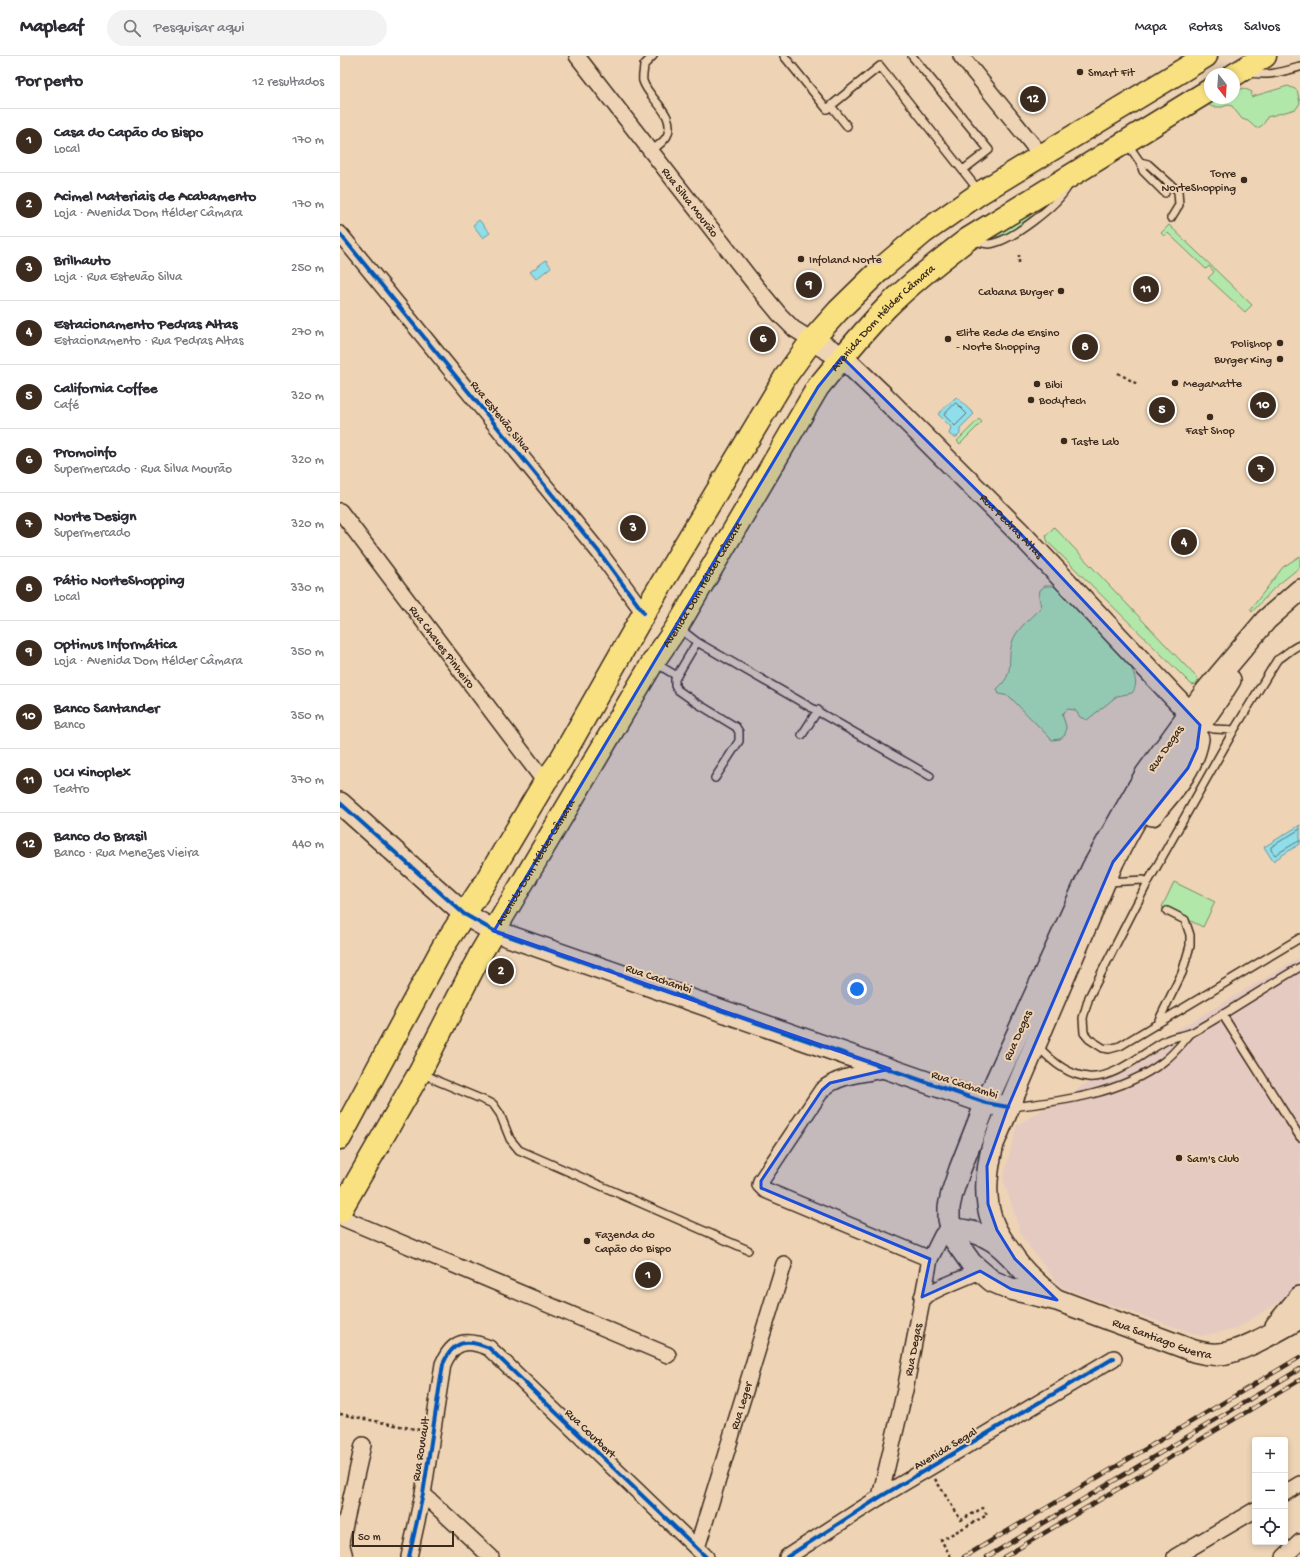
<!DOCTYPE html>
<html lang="pt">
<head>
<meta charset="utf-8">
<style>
  body { margin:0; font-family:"Gochi Hand",sans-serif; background:#f2f2f3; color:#2b2b33 }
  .controls { position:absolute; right:12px; bottom:12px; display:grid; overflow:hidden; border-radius:4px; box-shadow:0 2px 6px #0003 }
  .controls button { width:36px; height:36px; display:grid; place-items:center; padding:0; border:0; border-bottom:1px solid #e1e1e2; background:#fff; color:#2b2b33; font:20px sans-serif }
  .compass { position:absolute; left:864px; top:12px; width:36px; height:36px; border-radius:50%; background:#fff; box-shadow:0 2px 6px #0003; rotate:163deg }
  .scale { position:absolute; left:12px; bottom:10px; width:102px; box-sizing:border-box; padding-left:4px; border:2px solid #3b2a1e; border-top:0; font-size:11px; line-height:14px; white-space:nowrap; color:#3b2a1e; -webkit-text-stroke:3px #eed4b5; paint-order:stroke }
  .you { position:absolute; left:517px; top:933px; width:14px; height:14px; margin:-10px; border:3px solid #fff; border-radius:50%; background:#1a73e8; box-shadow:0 0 0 6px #1a73e833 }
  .badge { display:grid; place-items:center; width:26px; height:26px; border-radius:50%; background:#3b2a1e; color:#fff; font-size:13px; font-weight:700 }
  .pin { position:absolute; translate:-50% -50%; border:2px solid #fff; box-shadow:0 1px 4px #0006 }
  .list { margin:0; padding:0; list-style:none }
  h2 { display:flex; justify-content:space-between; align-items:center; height:52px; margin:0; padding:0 16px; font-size:17px }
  h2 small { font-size:13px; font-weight:400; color:#7c7c81 }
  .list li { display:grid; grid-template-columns:26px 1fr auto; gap:12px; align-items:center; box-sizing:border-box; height:64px; padding:0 16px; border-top:1px solid #e1e1e2 }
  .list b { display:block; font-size:15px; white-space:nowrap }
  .list p { margin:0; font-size:13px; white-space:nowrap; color:#7c7c81 }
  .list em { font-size:13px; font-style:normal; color:#7c7c81 }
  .icon { flex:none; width:22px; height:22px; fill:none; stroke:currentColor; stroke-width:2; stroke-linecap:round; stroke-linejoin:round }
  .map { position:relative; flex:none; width:960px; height:1501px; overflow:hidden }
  header { display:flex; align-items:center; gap:24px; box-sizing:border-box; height:56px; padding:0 20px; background:#fff; border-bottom:1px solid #e1e1e2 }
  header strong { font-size:19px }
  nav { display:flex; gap:22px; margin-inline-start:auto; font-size:14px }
  .search { width:280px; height:36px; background:#f2f2f3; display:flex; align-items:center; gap:10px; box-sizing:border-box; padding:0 14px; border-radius:22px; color:#7c7c81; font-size:15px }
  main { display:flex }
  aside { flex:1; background:#fff }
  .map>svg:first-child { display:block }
  .built { fill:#e5cac2 }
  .green { fill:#b1e8aa; stroke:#768964 }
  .water { fill:#8edeeb; stroke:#6d9699 }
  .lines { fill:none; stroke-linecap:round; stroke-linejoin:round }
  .shore { stroke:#5c7270; stroke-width:1 }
  .lane-casing { stroke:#3b2a1e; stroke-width:10 }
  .street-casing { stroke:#3b2a1e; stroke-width:18 }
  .secondary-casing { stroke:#3b2a1e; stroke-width:24 }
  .primary-casing { stroke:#3b2a1e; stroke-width:25 }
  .path { stroke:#3b2a1e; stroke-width:2.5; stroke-dasharray:3 3; stroke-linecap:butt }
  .lane { stroke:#eed4b5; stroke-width:7 }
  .street { stroke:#eed4b5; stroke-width:15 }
  .secondary { stroke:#eed4b5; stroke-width:21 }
  .primary { stroke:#f9e181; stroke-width:22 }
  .rail-casing { stroke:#3b2a1e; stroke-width:4.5 }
  .rail { stroke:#eed4b5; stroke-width:3; stroke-dasharray:9; stroke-linecap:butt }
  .cycleway-casing { stroke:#eed4b5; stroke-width:6 }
  .cycleway { stroke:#0057b8; stroke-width:4 }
  .marked { fill:#1d4ed8; fill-opacity:0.2; stroke:#1d4ed8; stroke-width:3; stroke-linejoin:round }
  .poi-dot { fill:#3b2a1e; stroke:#eed4b5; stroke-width:1.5 }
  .labels { text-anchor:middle; stroke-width:4; stroke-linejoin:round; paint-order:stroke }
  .poi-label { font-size:12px; fill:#3b2a1e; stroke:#eed4b5; text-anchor:start }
  .street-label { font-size:12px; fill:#3b2a1e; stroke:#eed4b5 }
</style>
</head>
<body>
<header>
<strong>Mapleaf</strong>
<div class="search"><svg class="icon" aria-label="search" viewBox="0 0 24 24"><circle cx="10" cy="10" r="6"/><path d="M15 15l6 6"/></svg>Pesquisar aqui</div>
<nav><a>Mapa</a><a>Rotas</a><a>Salvos</a></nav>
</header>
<main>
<aside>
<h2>Por perto<small>12 resultados</small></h2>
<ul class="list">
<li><span class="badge">1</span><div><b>Casa do Capão do Bispo</b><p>Local</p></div><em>170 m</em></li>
<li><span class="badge">2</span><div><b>Acimel Materiais de Acabamento</b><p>Loja · Avenida Dom Hélder Câmara</p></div><em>170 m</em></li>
<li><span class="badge">3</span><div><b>Brilhauto</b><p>Loja · Rua Estevão Silva</p></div><em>250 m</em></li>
<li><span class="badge">4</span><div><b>Estacionamento Pedras Altas</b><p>Estacionamento · Rua Pedras Altas</p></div><em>270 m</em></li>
<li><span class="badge">5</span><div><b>California Coffee</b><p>Café</p></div><em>320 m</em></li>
<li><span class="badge">6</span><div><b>Promoinfo</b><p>Supermercado · Rua Silva Mourão</p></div><em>320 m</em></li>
<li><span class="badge">7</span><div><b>Norte Design</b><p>Supermercado</p></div><em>320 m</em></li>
<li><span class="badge">8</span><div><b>Pátio NorteShopping</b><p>Local</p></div><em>330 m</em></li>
<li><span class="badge">9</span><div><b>Optimus Informática</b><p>Loja · Avenida Dom Hélder Câmara</p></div><em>350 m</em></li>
<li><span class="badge">10</span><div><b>Banco Santander</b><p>Banco</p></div><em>350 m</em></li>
<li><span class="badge">11</span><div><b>UCI Kinoplex</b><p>Teatro</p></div><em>370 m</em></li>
<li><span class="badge">12</span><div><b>Banco do Brasil</b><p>Banco · Rua Menezes Vieira</p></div><em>440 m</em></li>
</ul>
</aside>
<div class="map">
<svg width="960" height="1501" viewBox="0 0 960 1501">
  <rect width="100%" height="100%" fill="#eed4b5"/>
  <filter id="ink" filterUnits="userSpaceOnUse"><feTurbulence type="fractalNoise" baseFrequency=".025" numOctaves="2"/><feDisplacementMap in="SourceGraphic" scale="8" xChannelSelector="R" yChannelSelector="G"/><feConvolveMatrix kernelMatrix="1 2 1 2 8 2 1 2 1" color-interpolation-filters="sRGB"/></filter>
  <g filter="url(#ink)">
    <path class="built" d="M 960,901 L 960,1225 L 940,1245 L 896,1273 L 861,1280 L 720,1231 L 682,1181 L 663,1123 L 677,1069 Z"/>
    <path class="green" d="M 948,30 L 957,34 L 960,47 L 956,53 L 927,61 C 925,67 922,71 916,72 L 908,65 L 902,63 L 892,50 L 888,49 L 882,51 L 872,51 L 867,47 L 870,42 L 894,42 L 894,37 L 903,32 L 912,36 L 911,41 Z
      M 688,159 L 690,162 L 676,174 L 657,181 L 655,179 Z
      M 829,169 L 912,249 L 905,256 L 868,222 L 874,216 L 869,210 L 866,213 L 828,177 L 824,180 L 821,177 Z
      M 639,363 L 642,366 L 620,388 L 617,385 Z
      M 714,471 L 859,624 L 856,628 L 852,629 L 850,627 L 708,486 L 706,480 Z
      M 960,500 L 960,511 L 934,532 L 912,556 L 910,554 L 943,511 Z
      M 705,530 L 716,530 L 729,542 L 733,549 C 748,564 811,614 792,637 L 777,640 L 747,664 L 740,661 L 735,654 L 728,653 L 722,658 L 726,670 L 725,679 L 720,683 L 712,684 L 669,640 L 659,638 L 657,633 C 676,616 666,608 672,587 C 675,574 692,561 701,551 L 699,541 L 700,534 Z
      M 834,826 L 875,846 L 863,871 L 822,851 Z"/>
    <path class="water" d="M 139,164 L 150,177 L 143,182 L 133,169 Z
      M 206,204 L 211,211 L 196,223 L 190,216 Z
      M 616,341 L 634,358 L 620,372 L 620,378 L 617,381 L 613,381 L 609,378 L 611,371 L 598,358 Z
      M 960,769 L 960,788 L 933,805 L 924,791 Z"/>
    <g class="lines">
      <path class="shore" d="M 616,347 L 627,358 L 615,370 L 604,359 Z
        M 960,773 L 931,791 L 931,794 L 935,799 L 957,786 L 960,785"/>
      <defs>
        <path id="lane" d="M 444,0 L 487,53 L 540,10 L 639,135
          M 572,0 L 649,94 L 623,114
          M 907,16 C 926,21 942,16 960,11
          M 491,50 L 507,70
          M 787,87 L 800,106 L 803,115 L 825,137
          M 311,95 C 316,91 324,86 327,80 C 337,58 309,44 303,25 C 302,20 304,14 304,9 L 313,0
          M 800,106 L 808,108 L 838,135 L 839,149 L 831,162
          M 634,185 C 638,186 644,188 649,188 C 670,186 718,149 728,130
          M 339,572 L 357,586 L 590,720
          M 357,586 L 335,623 L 335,630 L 338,634 L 355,646 L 396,671 L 399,676 L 399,685 L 375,722
          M 315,607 L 337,620
          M 863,670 L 874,673 L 894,674 L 937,604 C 945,600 951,592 960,589
          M 894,674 L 808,826 L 749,941 L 743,962 L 744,977 L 749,983 L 763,992 L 769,993 L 780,990 L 960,882
          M 462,679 L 478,654
          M 768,826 L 803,824 L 808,826
          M 882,958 L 960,1081
          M 817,968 L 842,917 L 850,890 L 850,879 L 845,864 L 827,855
          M 698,990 C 711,1005 728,1019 748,1021 C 774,1024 805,995 827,984 C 835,980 845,980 853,976 C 889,956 924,932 960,911
          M 82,1017 L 100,1026 L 153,1048 L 160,1058 L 170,1083 L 179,1094 L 408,1194
          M 672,1051 C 723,1045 781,1038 823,1006 C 834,998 842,987 851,977"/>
        <g id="street">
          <path id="s1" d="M 237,0 L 416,230 L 440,259 L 454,273 L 472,284"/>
          <path d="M 621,0 L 701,99"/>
          <path d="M 0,178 L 259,496 L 304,557"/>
          <path id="s2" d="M 0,455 L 205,726"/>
          <path d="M 549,1013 C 527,1018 499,1018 482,1034 L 421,1125 L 420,1129 L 425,1134 L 590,1203"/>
          <path d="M 0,1161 L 328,1299"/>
          <path d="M 582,1241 L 602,1231 L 640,1215"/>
          <path d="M 945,1437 L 960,1428"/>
          <path d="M 83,1438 L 151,1501"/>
          <path id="s3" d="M 540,1441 L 565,1334 L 590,1203 L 602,1179 L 610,1173"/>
          <path id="s4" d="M 357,1492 L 444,1208"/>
          <path d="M 5,1501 L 1,1486 L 23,1389"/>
          <path d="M 69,1501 L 83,1438 L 103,1308 C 113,1285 126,1282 149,1292 L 366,1501"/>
          <path d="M 447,1501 L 540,1441 L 774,1302"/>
          <path d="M 835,1501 L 915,1454"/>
          <path d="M 944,1501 L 960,1486"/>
        </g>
        <g id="secondary">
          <path id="s5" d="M 472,284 L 502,301 L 541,338 L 679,476 L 859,667"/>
          <path id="s6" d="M 960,534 L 926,564 L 867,634 L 806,718 L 783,758 L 752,813 L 646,1047 L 620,1113 L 612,1137 L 609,1151 L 609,1163 L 614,1183 L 631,1207 L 652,1225 L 671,1233 L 717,1244 L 854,1295 C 862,1297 870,1299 879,1298 C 901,1297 940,1273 960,1262"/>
          <path d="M 0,747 L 124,858 L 154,875 L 646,1047 L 668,1051"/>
          <path d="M 812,759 C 831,736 853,714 858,683"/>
          <path d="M 610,1173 C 651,1175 662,1190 687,1218 C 696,1227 705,1235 715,1243"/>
          <path d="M 675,1203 C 667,1191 657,1179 652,1165 C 643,1140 647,1114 653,1088 L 773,806 C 785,782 798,758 813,736 C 837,698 866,663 890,624"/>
          <path d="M 936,1270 L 960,1241"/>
        </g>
        <g id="primary">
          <path d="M 894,19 L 925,0"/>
          <path d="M 0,1082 L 103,891 L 146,825 L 205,726 L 220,705 L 304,557 L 446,320 L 472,284 L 498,255 L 543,211 L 583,177 L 640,137 L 866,0"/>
          <path id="s7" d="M 0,1155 L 80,1016 L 141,897 L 313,606 L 337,571 L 478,331 C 500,304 522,277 546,252 C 571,227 599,205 628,183 L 870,34"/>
        </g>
      </defs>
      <use href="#lane" class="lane-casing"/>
      <use href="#street" class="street-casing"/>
      <use href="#secondary" class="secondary-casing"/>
      <use href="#primary" class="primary-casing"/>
      <path class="path" d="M 679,207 L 679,199
        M 778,317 L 797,328
        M 0,1358 L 80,1374
        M 595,1423 L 621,1464 L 643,1452 L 647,1459 L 601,1484 L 611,1501"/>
      <use href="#lane" class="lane"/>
      <use href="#street" class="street"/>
      <use href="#secondary" class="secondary"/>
      <use href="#primary" class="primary"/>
      <defs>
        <path id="rail" d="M 624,1501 L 960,1301
          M 647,1501 L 960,1313
          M 664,1501 L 960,1324"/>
      </defs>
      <use href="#rail" class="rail-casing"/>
      <use href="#rail" class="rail"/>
      <defs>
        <path id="cycleway" d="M 0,178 L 259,496 L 304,557
          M 0,747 L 124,858 L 154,875 L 646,1047 L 668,1051
          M 69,1501 L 83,1438 L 103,1308 C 113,1285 126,1282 149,1292 L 366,1501
          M 447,1501 L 540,1441 L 774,1302"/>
      </defs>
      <use href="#cycleway" class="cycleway-casing"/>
      <use href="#cycleway" class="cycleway"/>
    </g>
  </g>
  <path class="marked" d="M 502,301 L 679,476 L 860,669 L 857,692 L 848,712 L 773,806 L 668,1051 L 647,1110 L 648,1148 L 657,1174 L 675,1203 L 717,1244 L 671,1233 L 640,1215 L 582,1241 L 590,1203 L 421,1132 L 421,1125 L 482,1034 L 490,1027 L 550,1013 L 154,875 L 478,331 Z"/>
  <g class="poi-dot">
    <circle cx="740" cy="16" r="4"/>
    <circle cx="904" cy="124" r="4"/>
    <circle cx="461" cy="203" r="4"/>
    <circle cx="721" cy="235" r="4"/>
    <circle cx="608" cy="283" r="4"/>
    <circle cx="940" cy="287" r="4"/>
    <circle cx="940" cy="303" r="4"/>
    <circle cx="835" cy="327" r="4"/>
    <circle cx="697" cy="328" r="4"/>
    <circle cx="691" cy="344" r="4"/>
    <circle cx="870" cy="361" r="4"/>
    <circle cx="724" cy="385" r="4"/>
    <circle cx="839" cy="1102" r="4"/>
    <circle cx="247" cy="1185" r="4"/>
  </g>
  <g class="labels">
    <g class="poi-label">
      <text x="748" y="20">Smart Fit</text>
      <text x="896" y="121" text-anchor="end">Torre<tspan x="896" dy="14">NorteShopping</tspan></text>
      <text x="469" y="207">Infoland Norte</text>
      <text x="713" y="239" text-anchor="end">Cabana Burger</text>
      <text x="616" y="280">Elite Rede de Ensino<tspan x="616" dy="14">- Norte Shopping</tspan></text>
      <text x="932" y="291" text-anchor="end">Polishop</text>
      <text x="932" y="307" text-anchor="end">Burger King</text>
      <text x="843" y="331">MegaMatte</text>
      <text x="705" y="332">Bibi</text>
      <text x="699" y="348">Bodytech</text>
      <text x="870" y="378" text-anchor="middle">Fast Shop</text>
      <text x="732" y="389">Taste Lab</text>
      <text x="847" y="1106">Sam's Club</text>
      <text x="255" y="1182">Fazenda do<tspan x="255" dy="14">Capão do Bispo</tspan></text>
    </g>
    <g class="street-label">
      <text dy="4" stroke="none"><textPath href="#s1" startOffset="185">Rua Silva Mourão</textPath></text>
      <text dy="4" stroke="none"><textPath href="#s7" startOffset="1048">Avenida Dom Hélder Câmara</textPath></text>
      <text transform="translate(161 360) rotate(51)" y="4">Rua Estevão Silva</text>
      <text dy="4" stroke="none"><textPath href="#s5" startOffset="274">Rua Pedras Altas</textPath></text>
      <text dy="4" stroke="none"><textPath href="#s7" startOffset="724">Avenida Dom Hélder Câmara</textPath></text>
      <text dy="4" stroke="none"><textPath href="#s2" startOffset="170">Rua Chaves Pinheiro</textPath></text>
      <text transform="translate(825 692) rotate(-55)" y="4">Rua Degas</text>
      <text dy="4" stroke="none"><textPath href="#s7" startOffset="400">Avenida Dom Hélder Câmara</textPath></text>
      <text transform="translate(319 922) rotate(19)" y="4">Rua Cachambi</text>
      <text transform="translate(677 979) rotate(-66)" y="4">Rua Degas</text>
      <text transform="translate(625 1028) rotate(18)" y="4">Rua Cachambi</text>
      <text dy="4" stroke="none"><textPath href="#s6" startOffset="987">Rua Santiago Guerra</textPath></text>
      <text dy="4" stroke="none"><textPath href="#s3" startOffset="151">Rua Degas</textPath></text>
      <text dy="4" stroke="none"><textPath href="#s4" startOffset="149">Rua Leger</textPath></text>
      <text transform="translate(251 1377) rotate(44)" y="4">Rua Courbert</text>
      <text transform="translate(605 1392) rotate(-31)" y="4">Avenida Segal</text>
      <text transform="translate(80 1393) rotate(-81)" y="4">Rua Rouvault</text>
    </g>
  </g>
</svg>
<div class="controls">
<button>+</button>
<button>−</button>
<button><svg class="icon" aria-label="locate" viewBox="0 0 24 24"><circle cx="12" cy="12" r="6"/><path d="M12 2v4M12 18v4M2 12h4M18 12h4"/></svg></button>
</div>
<svg class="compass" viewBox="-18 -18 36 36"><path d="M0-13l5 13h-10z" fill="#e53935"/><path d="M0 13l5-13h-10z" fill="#7c7c81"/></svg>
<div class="scale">50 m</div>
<div class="you"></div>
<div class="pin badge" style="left:308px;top:1219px">1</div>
<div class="pin badge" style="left:161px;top:915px">2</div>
<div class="pin badge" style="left:293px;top:472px">3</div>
<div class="pin badge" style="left:844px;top:486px">4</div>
<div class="pin badge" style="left:822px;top:354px">5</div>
<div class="pin badge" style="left:423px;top:283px">6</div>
<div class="pin badge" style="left:921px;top:413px">7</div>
<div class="pin badge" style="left:745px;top:291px">8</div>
<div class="pin badge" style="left:469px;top:229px">9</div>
<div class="pin badge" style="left:923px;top:349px">10</div>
<div class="pin badge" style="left:806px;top:233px">11</div>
<div class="pin badge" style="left:693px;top:43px">12</div>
</div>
</main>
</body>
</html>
